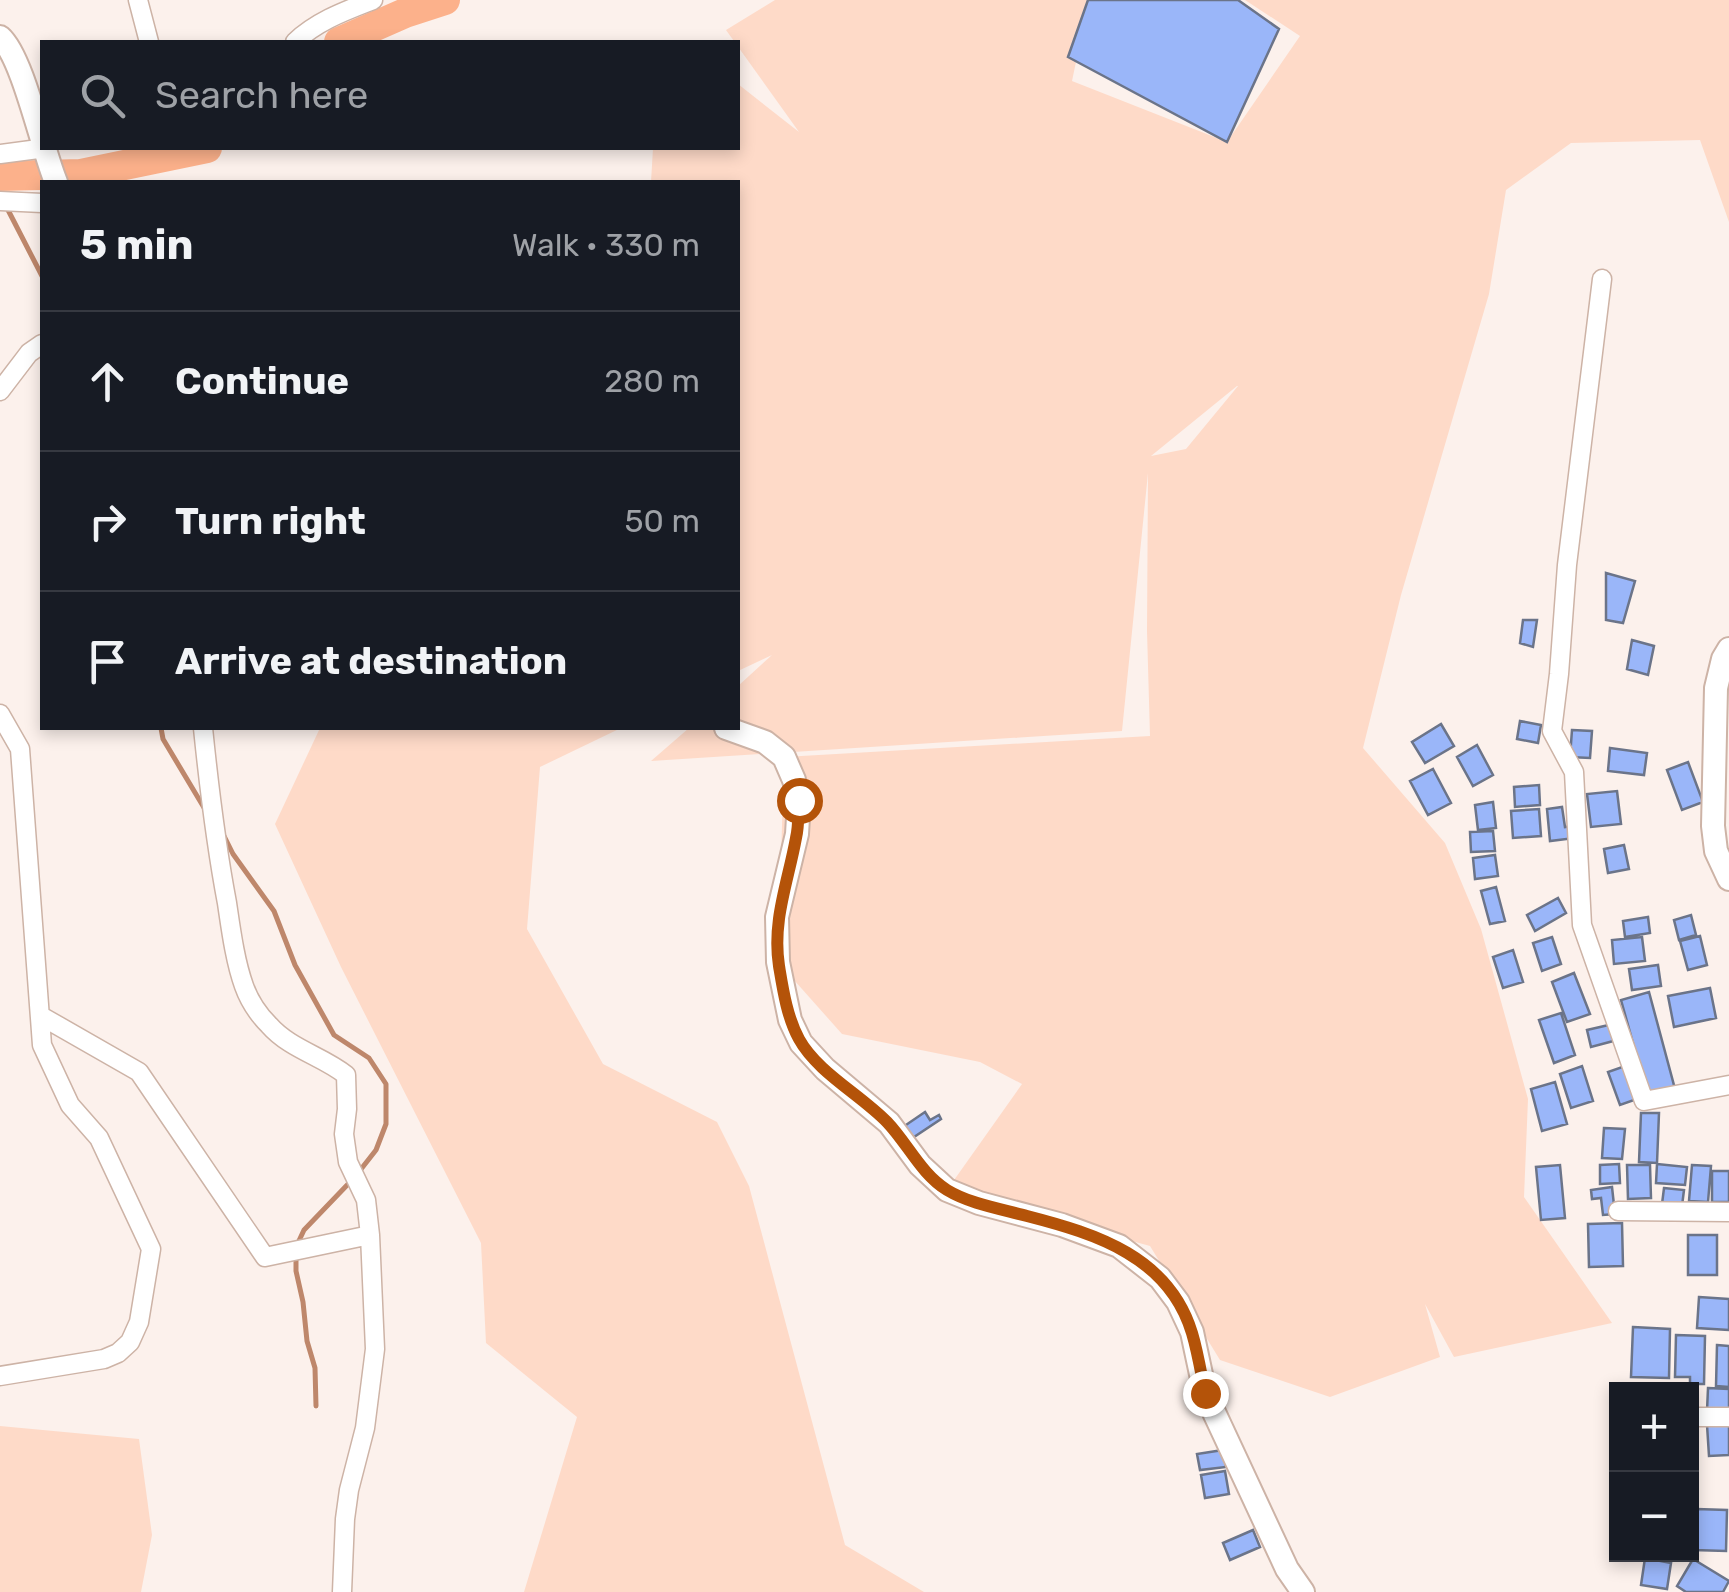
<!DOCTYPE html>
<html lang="en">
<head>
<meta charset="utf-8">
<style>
  body { margin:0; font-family:Rubik,sans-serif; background:#242831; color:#f1f3f6 }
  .controls { position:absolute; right:30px; bottom:30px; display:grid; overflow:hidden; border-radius:0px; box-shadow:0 5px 15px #0003 }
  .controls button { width:90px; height:90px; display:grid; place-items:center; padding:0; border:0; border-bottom:2px solid #363941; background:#171b24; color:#f1f3f6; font:50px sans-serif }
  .stop { position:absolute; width:30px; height:30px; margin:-22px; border:8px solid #b45309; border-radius:50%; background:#fff }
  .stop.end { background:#b45309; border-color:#fff; box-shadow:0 2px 10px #0008 }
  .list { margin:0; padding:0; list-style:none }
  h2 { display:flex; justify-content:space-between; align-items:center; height:130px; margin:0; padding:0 40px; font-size:42px }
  h2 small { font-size:32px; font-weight:400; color:#9ea1a6 }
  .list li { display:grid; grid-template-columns:65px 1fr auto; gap:30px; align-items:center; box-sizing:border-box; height:140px; padding:0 40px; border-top:2px solid #363941 }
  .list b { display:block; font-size:38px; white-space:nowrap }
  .list em { font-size:32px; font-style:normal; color:#9ea1a6 }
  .icon { flex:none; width:55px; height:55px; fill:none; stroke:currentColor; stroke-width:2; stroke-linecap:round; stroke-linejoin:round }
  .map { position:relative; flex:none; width:1729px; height:1592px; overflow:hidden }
  .search { position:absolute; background:#171b24; box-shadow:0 5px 15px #0003; left:40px; top:40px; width:700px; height:110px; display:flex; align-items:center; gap:25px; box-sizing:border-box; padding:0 35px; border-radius:0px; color:#9ea1a6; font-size:38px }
  .panel { position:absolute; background:#171b24; box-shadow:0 5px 15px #0003; left:40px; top:180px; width:700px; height:550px; border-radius:0px }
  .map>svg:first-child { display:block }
  .green { fill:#fedac8; fill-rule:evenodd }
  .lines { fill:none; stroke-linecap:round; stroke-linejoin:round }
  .stream { stroke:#be876b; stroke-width:5 }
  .river { stroke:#fcb18b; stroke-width:30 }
  .building { fill:#9ab6f9; stroke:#6b7489; stroke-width:2.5 }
  .minor-casing { stroke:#cdb3a6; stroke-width:21 }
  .tertiary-casing { stroke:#cdb3a6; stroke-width:26 }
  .minor { stroke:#fff; stroke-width:18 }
  .tertiary { stroke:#fff; stroke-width:22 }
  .route { stroke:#b45309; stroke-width:12 }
</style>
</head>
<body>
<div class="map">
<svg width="1729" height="1592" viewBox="0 0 1729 1592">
  <rect width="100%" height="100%" fill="#fcf1ec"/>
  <path class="green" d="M 775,0 L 1089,0 L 1072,81 L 1227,142 L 1300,36 L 1245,0 L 1729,0 L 1729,222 L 1700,140 L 1571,143 L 1506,190 L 1489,294 L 1401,595 L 1363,748 L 1445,843 L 1481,929 L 1528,1099 L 1524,1197 L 1612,1323 L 1454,1357 L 1425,1304 L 1440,1357 L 1330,1397 L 1220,1360 L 1150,1246 L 947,1190 L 1022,1084 L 980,1062 L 842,1034 L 778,962 L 784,757 L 1150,736 L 1147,631 L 1148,473 L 1122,731 L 651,761 L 689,728 L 738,728 L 738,686 L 772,655 L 738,671 L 738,182 L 651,182 L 653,148 L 738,148 L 738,84 L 799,132 L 726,30 ZM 1238,386 L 1186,449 L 1151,456 L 1237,386 Z
    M 320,728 L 621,728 L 540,767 L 527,929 L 603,1064 L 717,1122 L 749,1186 L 845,1545 L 924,1592 L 524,1592 L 577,1417 L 486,1343 L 481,1243 L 341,967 L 275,824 Z
    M 0,1426 L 139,1439 L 152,1535 L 141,1592 L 0,1592 Z"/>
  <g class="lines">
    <path class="stream" d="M 7,208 L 42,276
      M 161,728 L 163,739 L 206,811
      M 224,836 L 233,854 L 274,911 L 295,965 L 334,1035 L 369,1058 L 386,1084 L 386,1124 L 376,1150 L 358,1173
      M 297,1245 L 304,1230 L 351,1181
      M 296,1256 L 296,1271 L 303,1302 L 307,1341 L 315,1368 L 316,1406"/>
    <path class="river" d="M 339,42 L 405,13 L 445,0
      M 0,176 L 81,174 L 207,148"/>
  </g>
  <path class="building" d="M 1088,0 L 1238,0 L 1279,29 L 1227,142 L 1068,57 Z
    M 1606,573 L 1635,581 L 1623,623 L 1606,620 Z
    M 1523,620 L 1537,620 L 1533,647 L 1520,643 Z
    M 1632,640 L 1654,646 L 1648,675 L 1627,669 Z
    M 1520,721 L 1541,725 L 1538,743 L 1517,739 Z
    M 1441,724 L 1454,746 L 1425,763 L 1412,742 Z
    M 1572,730 L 1592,731 L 1590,758 L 1570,757 Z
    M 1477,745 L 1493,775 L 1473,786 L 1457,757 Z
    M 1610,748 L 1647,753 L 1644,775 L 1608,771 Z
    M 1688,762 L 1703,802 L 1682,810 L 1667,770 Z
    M 1433,769 L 1451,803 L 1428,815 L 1410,781 Z
    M 1539,785 L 1540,805 L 1515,807 L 1514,787 Z
    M 1617,791 L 1621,824 L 1591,827 L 1587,794 Z
    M 1493,802 L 1496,828 L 1478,830 L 1475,805 Z
    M 1562,807 L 1565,827 L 1574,826 L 1575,838 L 1550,841 L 1547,809 Z
    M 1539,809 L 1541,836 L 1513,838 L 1511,811 Z
    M 1493,831 L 1495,851 L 1471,852 L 1470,832 Z
    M 1624,845 L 1629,869 L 1608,873 L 1604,849 Z
    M 1495,855 L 1498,876 L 1475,879 L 1473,858 Z
    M 1496,887 L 1505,921 L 1490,924 L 1481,891 Z
    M 1558,898 L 1566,913 L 1535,931 L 1527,915 Z
    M 1691,915 L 1696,935 L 1679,940 L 1674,920 Z
    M 1648,917 L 1650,933 L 1625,937 L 1623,921 Z
    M 1700,936 L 1707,965 L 1688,970 L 1680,941 Z
    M 1552,937 L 1561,964 L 1542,971 L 1533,943 Z
    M 1642,937 L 1645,961 L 1614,964 L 1612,940 Z
    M 1513,950 L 1523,982 L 1503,988 L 1493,957 Z
    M 1658,965 L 1661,986 L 1632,990 L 1629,969 Z
    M 1574,973 L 1590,1014 L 1567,1022 L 1552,982 Z
    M 1710,988 L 1716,1018 L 1674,1027 L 1668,996 Z
    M 1649,992 L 1675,1089 L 1648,1097 L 1621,1000 Z
    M 1561,1013 L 1575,1055 L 1554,1063 L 1539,1020 Z
    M 1613,1024 L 1617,1040 L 1591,1047 L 1587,1030 Z
    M 1582,1066 L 1593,1101 L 1571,1108 L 1560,1074 Z
    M 1625,1066 L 1637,1099 L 1620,1105 L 1608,1072 Z
    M 1555,1082 L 1567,1124 L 1542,1131 L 1531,1089 Z
    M 925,1112 L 930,1120 L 939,1115 L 941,1119 L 908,1141 L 900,1129 Z
    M 1641,1113 L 1659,1113 L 1657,1163 L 1639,1162 Z
    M 1604,1128 L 1625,1129 L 1622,1159 L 1602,1158 Z
    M 1619,1164 L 1620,1183 L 1600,1184 L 1600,1165 Z
    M 1657,1164 L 1687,1167 L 1685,1185 L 1656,1183 Z
    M 1560,1165 L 1565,1218 L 1541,1220 L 1536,1167 Z
    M 1627,1165 L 1650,1165 L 1651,1198 L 1628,1199 Z
    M 1692,1165 L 1711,1166 L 1708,1202 L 1689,1201 Z
    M 1712,1171 L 1729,1171 L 1729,1202 L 1712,1202 Z
    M 1612,1187 L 1615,1214 L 1603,1215 L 1601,1198 L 1592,1199 L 1591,1190 Z
    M 1664,1188 L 1684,1190 L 1682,1206 L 1662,1204 Z
    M 1622,1223 L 1623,1266 L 1589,1267 L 1588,1224 Z
    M 1688,1235 L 1717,1235 L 1717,1275 L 1688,1275 Z
    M 1699,1297 L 1729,1299 L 1729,1330 L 1697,1328 Z
    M 1633,1327 L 1670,1329 L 1669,1378 L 1631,1377 Z
    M 1676,1335 L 1705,1336 L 1704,1384 L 1690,1384 L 1690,1377 L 1675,1377 Z
    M 1717,1345 L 1729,1346 L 1729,1387 L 1716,1386 Z
    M 1708,1388 L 1729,1389 L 1729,1412 L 1707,1411 Z
    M 1729,1424 L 1729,1455 L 1709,1456 L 1707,1425 Z
    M 1223,1450 L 1226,1467 L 1200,1470 L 1197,1454 Z
    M 1225,1471 L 1229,1494 L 1205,1498 L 1201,1475 Z
    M 1696,1509 L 1727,1510 L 1726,1551 L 1694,1550 Z
    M 1253,1530 L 1260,1547 L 1230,1560 L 1223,1543 Z
    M 1645,1558 L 1671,1563 L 1667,1589 L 1641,1585 Z
    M 1693,1559 L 1729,1581 L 1723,1592 L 1686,1592 L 1677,1586 Z"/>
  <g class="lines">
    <defs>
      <path id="minor" d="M 138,0 L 149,42
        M 295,42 C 317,21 345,11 373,0
        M 0,154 L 46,148
        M 0,201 L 42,203
        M 1602,279 L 1567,565 L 1559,674 L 1552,731 L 1574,772 L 1582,925 L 1644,1101 L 1729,1085
        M 0,391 L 29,353 L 42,344
        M 0,714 L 20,749 L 42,1045 L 70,1105 L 99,1138 L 151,1249 L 139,1322 L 130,1342 L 118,1353 L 104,1359 L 0,1376
        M 203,728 C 209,787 216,845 227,903 C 231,930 235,961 244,986 C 249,1000 259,1015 269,1025 C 290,1049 322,1056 346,1075 L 347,1109 L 344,1134 L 348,1162 L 366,1200 L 370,1235 L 375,1349 L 365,1428 L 349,1490 L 345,1519 L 342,1592
        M 41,1016 L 139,1072 L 265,1257 L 370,1235
        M 1618,1211 L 1729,1212
        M 1692,1417 L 1729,1417"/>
      <path id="tertiary" d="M 0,37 C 23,57 42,149 56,182
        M 1729,649 L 1723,659 L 1716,688 L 1713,826 L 1716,851 L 1729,879
        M 726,728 L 765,742 L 784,757 L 794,780 L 799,801 L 797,834 L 777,917 L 778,962 L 790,1020 L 801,1043 L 825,1069 L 889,1123 L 920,1165 L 947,1190 L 979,1203 L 1062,1225 L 1119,1246 L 1160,1278 L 1178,1302 L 1192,1332 L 1205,1393 L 1287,1569 L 1303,1592"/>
    </defs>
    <use href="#minor" class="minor-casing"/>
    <use href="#tertiary" class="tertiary-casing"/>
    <use href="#minor" class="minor"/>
    <use href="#tertiary" class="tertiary"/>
  </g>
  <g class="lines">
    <path class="route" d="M 799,800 C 798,813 799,826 796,838 C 788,882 772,921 779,966 C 783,990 787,1017 799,1039 C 817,1072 861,1095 887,1122 C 908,1144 921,1174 947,1190 C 970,1204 1001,1209 1027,1216 C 1097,1234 1169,1257 1192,1333 C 1198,1353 1201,1373 1205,1393"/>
  </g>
</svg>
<div class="controls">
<button>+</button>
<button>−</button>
</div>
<div class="stop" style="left:799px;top:800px"></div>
<div class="stop end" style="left:1205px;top:1393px"></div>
<div class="search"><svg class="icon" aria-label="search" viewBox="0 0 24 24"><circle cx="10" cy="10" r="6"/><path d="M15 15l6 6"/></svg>Search here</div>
<section class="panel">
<h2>5 min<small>Walk · 330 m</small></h2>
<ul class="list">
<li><svg class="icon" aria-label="ahead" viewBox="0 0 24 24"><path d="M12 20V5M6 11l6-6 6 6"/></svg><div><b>Continue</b></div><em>280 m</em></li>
<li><svg class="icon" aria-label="right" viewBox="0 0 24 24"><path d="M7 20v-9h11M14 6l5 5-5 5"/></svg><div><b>Turn right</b></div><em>50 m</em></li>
<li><svg class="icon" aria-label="arrive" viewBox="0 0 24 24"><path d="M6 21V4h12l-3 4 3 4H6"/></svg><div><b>Arrive at destination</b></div></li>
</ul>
</section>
</div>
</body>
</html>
